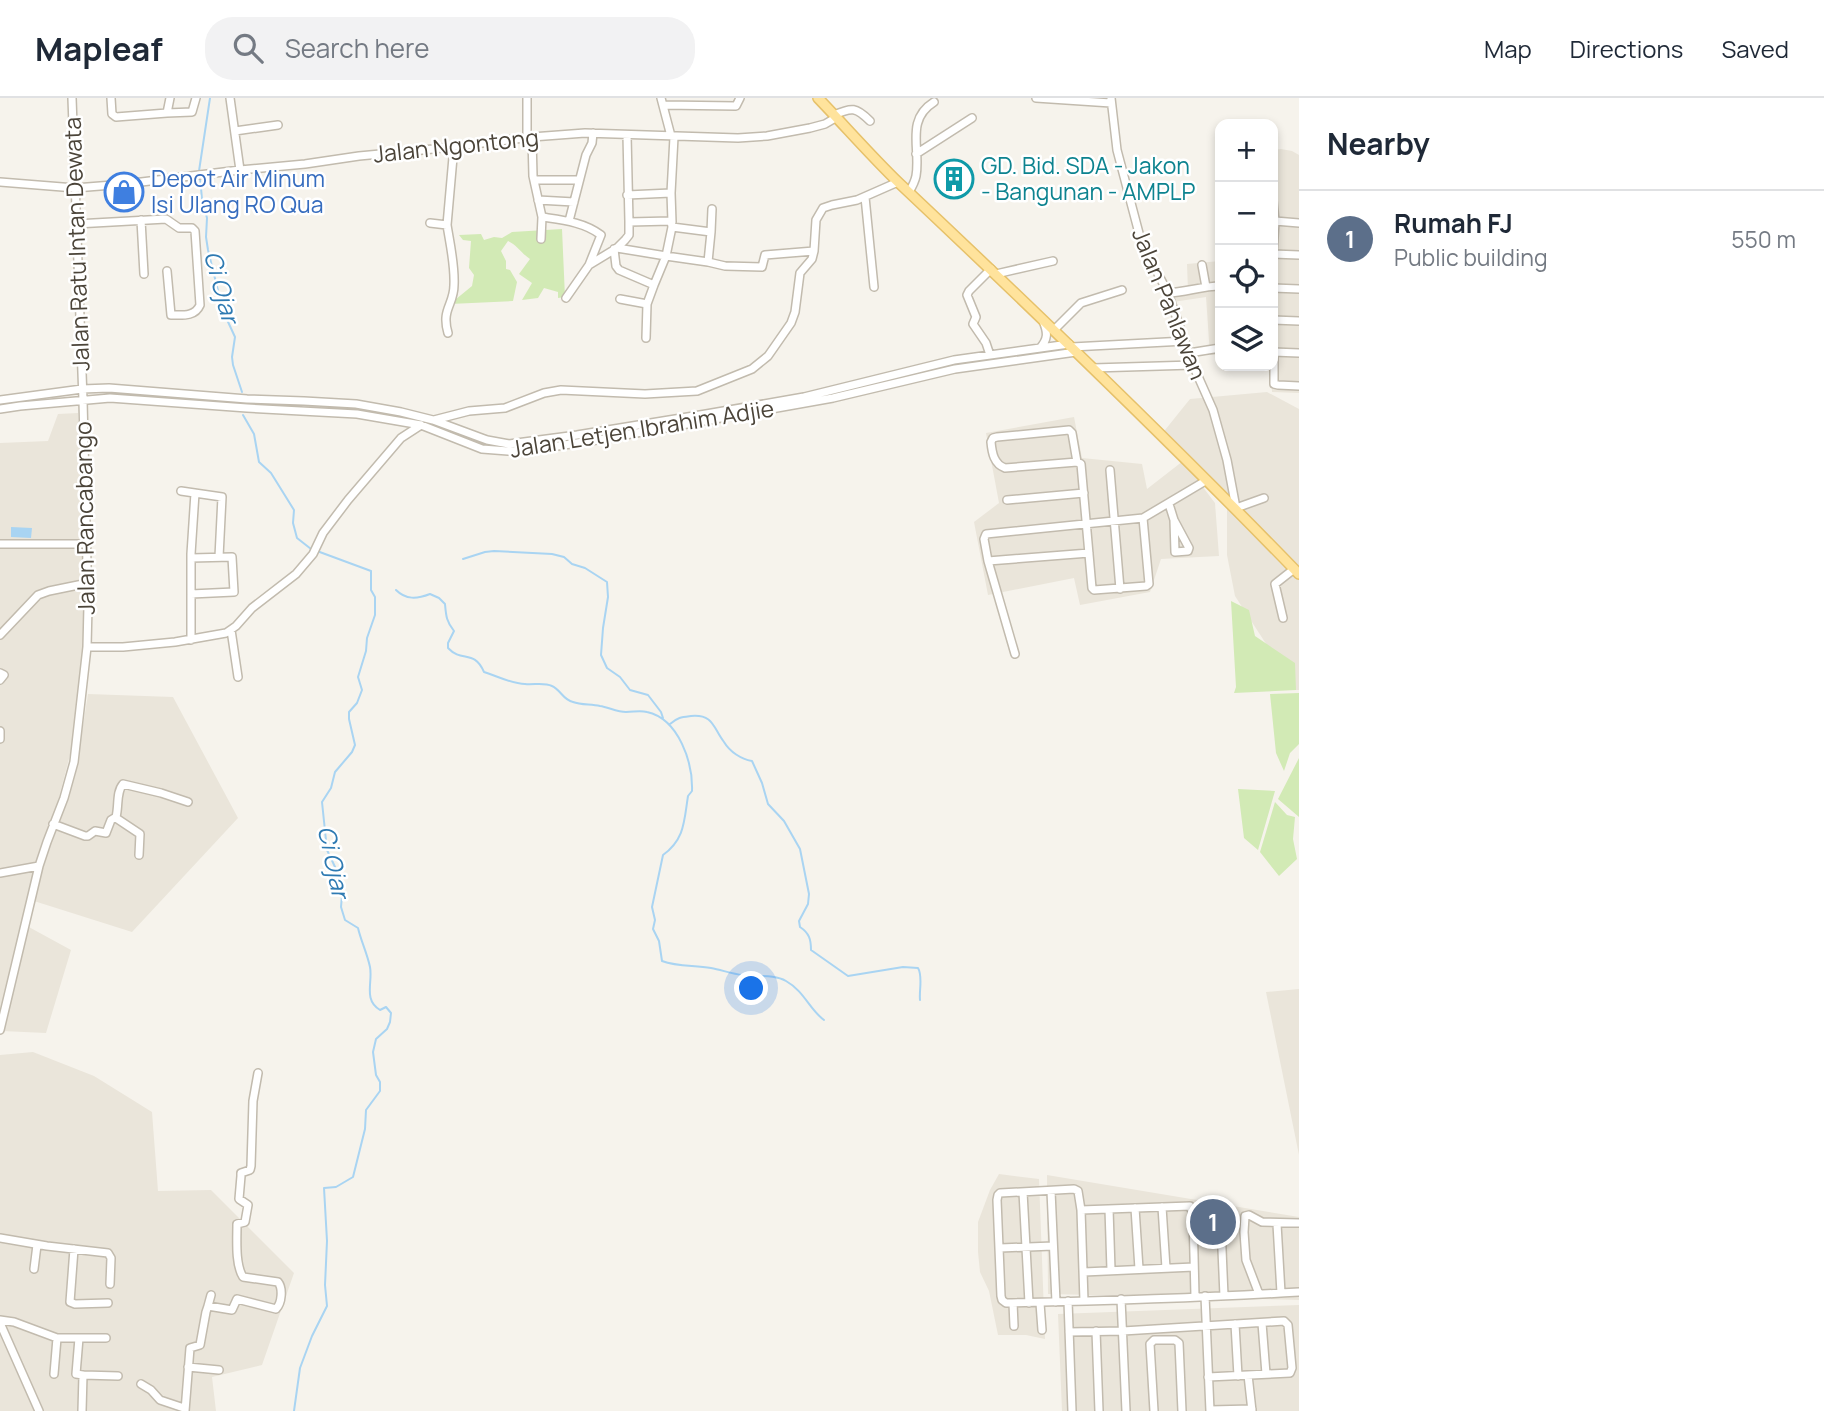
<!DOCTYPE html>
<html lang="en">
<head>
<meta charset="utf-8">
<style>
  body { margin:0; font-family:Manrope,sans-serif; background:#f2f2f3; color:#1f2937 }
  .controls { position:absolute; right:21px; top:21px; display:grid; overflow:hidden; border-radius:14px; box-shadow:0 4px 10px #0003 }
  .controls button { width:63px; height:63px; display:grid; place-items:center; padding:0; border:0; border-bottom:2px solid #e0e1e3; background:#fff; color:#1f2937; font:35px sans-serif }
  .you { position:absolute; left:752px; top:891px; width:24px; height:24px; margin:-18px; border:5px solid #fff; border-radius:50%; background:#1a73e8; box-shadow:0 0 0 10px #1a73e833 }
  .badge { display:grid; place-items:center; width:46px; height:46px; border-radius:50%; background:#d93025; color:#fff; font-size:23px; font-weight:700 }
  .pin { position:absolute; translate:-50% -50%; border:4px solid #fff; box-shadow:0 2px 7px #0006 }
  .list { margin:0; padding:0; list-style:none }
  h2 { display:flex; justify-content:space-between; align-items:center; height:91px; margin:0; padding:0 28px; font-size:30px }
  h2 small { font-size:23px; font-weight:400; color:#747a83 }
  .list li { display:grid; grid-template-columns:46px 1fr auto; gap:21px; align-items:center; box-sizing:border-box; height:98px; padding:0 28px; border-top:2px solid #e0e1e3 }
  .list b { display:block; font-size:26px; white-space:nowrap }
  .list p { margin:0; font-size:23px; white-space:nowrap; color:#747a83 }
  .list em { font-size:23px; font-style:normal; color:#747a83 }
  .icon { flex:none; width:38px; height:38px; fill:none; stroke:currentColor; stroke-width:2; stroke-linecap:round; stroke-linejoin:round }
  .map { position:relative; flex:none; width:1299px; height:1313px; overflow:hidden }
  header { display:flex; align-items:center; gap:42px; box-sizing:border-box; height:98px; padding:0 35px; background:#fff; border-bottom:2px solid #e0e1e3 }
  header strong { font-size:33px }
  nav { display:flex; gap:38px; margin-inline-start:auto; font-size:24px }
  .search { width:490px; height:63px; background:#f2f2f3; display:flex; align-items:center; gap:18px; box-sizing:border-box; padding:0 24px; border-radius:28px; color:#747a83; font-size:26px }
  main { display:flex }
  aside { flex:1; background:#fff }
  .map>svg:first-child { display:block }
  .residential { fill:#eae5da }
  .green { fill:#d2eab5 }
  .water { fill:#a9d4f2 }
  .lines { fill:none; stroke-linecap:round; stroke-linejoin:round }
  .stream { stroke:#a9d4f2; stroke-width:2 }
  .minor-casing { stroke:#c2bbae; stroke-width:10 }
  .major-casing { stroke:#e6c16a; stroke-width:12 }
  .minor { stroke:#fff; stroke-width:7 }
  .major { stroke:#ffe39c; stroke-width:9 }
  .labels { text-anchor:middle; stroke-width:5; stroke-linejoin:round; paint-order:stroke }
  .street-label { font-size:23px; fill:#4b4439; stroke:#fff }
  .culture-label { font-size:23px; fill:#0d838f; stroke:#fff; text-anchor:start }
  .shop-label { font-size:23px; fill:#366cbe; stroke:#fff; text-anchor:start }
  .water-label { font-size:24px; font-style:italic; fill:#2e7ab2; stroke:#fff }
</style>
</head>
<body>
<header>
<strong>Mapleaf</strong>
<div class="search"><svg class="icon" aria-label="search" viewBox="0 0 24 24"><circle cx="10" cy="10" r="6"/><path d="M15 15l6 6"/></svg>Search here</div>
<nav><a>Map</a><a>Directions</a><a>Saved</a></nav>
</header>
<main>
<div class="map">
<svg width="1299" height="1313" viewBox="0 0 1299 1313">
  <rect width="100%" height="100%" fill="#f6f3ec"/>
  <path class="residential" d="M 1281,51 L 1292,53 L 1299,57 L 1299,295 L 1272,294 L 1271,272 L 1252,273 L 1252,268 L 1273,268 L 1273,52 Z
    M 1220,163 L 1220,257 L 1210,257 L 1206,199 L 1173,204 L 1170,195 L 1188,193 L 1187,166 Z
    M 1267,294 L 1299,311 L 1299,592 L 1296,592 L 1235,498 L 1227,457 L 1227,402 L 1161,337 L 1190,301 Z
    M 78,315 L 82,401 L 80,422 L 85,513 L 80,583 L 71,653 L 0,926 L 0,345 L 48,343 L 58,316 Z
    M 1074,319 L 1082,360 L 1142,366 L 1147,391 L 1183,363 L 1215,405 L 1219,458 L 1161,461 L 1150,494 L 1080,507 L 1074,480 L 988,497 L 974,424 L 999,405 L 986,335 Z
    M 88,596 L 173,599 L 238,720 L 132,834 L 34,803 L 48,753 L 75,678 Z
    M 27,828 L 71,852 L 46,935 L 2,933 Z
    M 1299,891 L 1299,1057 L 1266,894 Z
    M 33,954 L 94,978 L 152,1014 L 158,1093 L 211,1092 L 294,1175 L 262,1267 L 212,1279 L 216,1313 L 0,1313 L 0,957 Z
    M 999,1076 L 1039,1081 L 1045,1241 L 1026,1237 L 998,1237 L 989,1193 L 980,1174 L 978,1154 L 978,1124 L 990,1092 Z
    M 1047,1077 L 1299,1119 L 1299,1202 L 1048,1196 Z
    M 1299,1207 L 1299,1313 L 1062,1313 L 1058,1216 Z"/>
  <path class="green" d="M 562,131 L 565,199 L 558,200 L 558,194 L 544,190 L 538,200 L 522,202 L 532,185 L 519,176 L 530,161 C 521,155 517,147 508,143 L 501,153 L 506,163 L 506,171 L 510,172 L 517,184 L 513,203 L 450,206 L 472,188 L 474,177 L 469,170 L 471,143 L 463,142 L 459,137 L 481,136 L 484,142 L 494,139 L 502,140 L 512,134 Z
    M 1231,503 L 1249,512 L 1255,538 L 1295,565 L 1296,592 L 1234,595 L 1236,589 Z
    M 1299,595 L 1299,646 L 1290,655 L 1284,673 L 1276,655 L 1270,596 Z
    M 1299,660 L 1299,719 L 1278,701 Z
    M 1238,691 L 1275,693 L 1258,752 L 1244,740 Z
    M 1275,704 L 1287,717 L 1295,719 L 1293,741 L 1297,761 L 1279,778 L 1260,754 Z"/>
  <path class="water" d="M 11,429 L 32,430 L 31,440 L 11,439 Z"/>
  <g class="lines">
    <path class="stream" d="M 199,73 L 210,0
      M 200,79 L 202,101 L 207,120 L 206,139 L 208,152 L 223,213 L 235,239 L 232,259 L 233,267 L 242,294
      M 243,317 L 254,336 L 259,364 L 271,375 L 294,412 L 293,425 L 297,440 L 311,451
      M 463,461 L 485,454 L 494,453 L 552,456 L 564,459 L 572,466 L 585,470 L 607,484 L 608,499 L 603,530 L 601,557 L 607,570 L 620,579 L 630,592 L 648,597 L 661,614 L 663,620
      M 396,492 C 406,502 417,501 430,496 L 439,500 L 445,506 C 446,517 446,523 454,533 L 448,545 L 448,550 C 462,565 474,551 484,574 C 497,578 512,586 525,586 C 534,587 544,584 552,588 C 561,592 563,602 573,604 C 581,607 591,606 600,608 C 608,609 617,614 626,614 C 634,614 640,612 647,614 C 679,621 693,665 692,693 L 688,698 C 684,723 685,741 663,757 L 652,809 L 655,822 L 653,831 L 659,843 L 662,863 C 678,869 694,867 711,870 C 722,872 732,876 743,877 C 757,879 774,876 786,883 C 804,893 810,912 824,922
      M 670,626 C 678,619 682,619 691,618 C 714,616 713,630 724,644 C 730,654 741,661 752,663 L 762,685 L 768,706 L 784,723 L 800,751 L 809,796 L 808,806 L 799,823 L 800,829 C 809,835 811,841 811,852 L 848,878 L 903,869 L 918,870 C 923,878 919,892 920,902
      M 294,1313 L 300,1270 L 312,1238 L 327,1208 L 325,1187 L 327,1143 L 324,1090 L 336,1089 L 353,1079 L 365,1031 L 366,1012 L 380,993 L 380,984 L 376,977 L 373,954 L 376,941 L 387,931 L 390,924 L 391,915 L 386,909 L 380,912 C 363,902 373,884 370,869 C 367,855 361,843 358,830 L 345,822 L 341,809 L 342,797 L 336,771 L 327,752 L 322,704 L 331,690 L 335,674 L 352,654 L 355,647 L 349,621 L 349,614 L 357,605 L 362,592 L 358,579 L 366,553 L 367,540 L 375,517 L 375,499 L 371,492 L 371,473 L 317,453"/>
    <defs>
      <path id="minor" d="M 111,0 L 112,16 L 116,19 L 167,15
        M 170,0 L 167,15 L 192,14 L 196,0
        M 230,0 L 240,72
        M 527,0 L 527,40
        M 661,0 L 671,38
        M 1036,0 L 1111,5
        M 1111,0 L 1117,52 L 1140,139 L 1143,147 L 1168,195 L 1193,267 L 1213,312 L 1227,362 L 1236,410 L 1264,400
        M 663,7 L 736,8 L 740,0
        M 834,17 C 852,9 856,9 870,23
        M 235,33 L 278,27
        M 627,37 L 629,124 L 671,123 L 672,129 L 666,158 L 708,164 L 725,168 L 762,169 L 765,157 L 814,153
        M 532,39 L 533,78 L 542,119 C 562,122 584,124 601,137 L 589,167
        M 916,56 L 972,20
        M 534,82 L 579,82
        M 0,84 L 75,90 L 125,86 L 240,72 L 305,66 L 359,58 L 433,51 L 532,39 L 585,35 L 738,40 L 767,38 L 810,30 L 825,26 L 837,19
        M 909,94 C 912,89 915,83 916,78 C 921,51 905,22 934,4
        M 671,95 L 674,39
        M 627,97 L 671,95 L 672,124
        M 865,99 L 874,189
        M 538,102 L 574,104
        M 1273,103 L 1275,123 L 1273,156
        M 141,122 L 144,176
        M 569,123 L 586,57 L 592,45 L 593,35
        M 1275,123 L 1299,125
        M 430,125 L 447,127 L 454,48
        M 76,126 L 166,121 L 179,130 L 192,130 L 195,133 L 200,207 C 195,219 182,217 171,217 L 167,173
        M 447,127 C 450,146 455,167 454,187 C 454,207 441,211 448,235
        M 672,129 L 711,134 L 708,164
        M 711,134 L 712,111
        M 541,141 L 542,119
        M 617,150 L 666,158 L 654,187
        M 614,151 L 616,168 L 619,172 L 654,187 L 647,206 L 646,240
        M 1273,156 L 1299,157
        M 1202,167 L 1206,189
        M 996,176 L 1053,163
        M 1273,190 L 1299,191
        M 1168,195 C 1186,194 1203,188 1220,188
        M 566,200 L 589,167 L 617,150 L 625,142 L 629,137 L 629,124
        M 620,201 L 647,206
        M 1273,222 L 1299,223
        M 1054,232 L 1081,205 L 1122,192
        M 1072,249 L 1185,243
        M 1040,250 C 1048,241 1048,235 1043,223
        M 1273,254 L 1299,255
        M 1274,254 L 1274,286 L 1278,287 L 1299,288
        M 1189,255 L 1220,250
        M 990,257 L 986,245 L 973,226 L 976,219 L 967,197 L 969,193 L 991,171
        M 1093,270 L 1193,267
        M 0,302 L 82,291 L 109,290 L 247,301 L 304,303 L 356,306 L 401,314 L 433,322 L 487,342 L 509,346 L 577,337 L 706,316 L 804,299 L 954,262 L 1069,246
        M 0,311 L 20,308 L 110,300 L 247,310 L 357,316 L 421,327 L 482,351 L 508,353 L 532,352 L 603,341 L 833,300 L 955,271 L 1076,254
        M 434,322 L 469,313 L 505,310 L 544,295 L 561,292 L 645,296 L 697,293 L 752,271 L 768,258 L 791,225 L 795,214 L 800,175 L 812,161 L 814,153 L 816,122 L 823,110 L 832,107 L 857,102 L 898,84
        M 1077,364 L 1072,335 L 1069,332 L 997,339 L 993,340 L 991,344 C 992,355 994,366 1005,370 L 1077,364 L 1081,366 L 1092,490 L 1094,492 L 1146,488 L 1149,486 L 1143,420
        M 1110,372 L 1120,491
        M 181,393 L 222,399 L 219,459
        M 1007,402 L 1084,395
        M 1169,406 L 1174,422 L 1189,450 L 1188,453 L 1175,454 L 1174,422
        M 0,446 L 86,446
        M 191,460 L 232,459 L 234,494 L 191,496
        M 988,463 L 1089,455
        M 1283,520 L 1275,486 L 1294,471
        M 231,532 L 238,579
        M 0,537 L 38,497 L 49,493 L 88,485
        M 191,542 L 191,456 L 195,395
        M 87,549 L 123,549 L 175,544 L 226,535 L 236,528 L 252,510 L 296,476 L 313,456 L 323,435 L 348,402 L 401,340 L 421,327
        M 1015,556 L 988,463 L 984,441 L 986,436 L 1143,420 L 1207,382
        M 0,575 L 4,577 L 0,582
        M 0,633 L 0,641
        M 116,720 L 140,736 L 139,757
        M 53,726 L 85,738 L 88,738 L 95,733 L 106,735 L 111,722 L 116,719 C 119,708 116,694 123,686 L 161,695 L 188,704
        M 0,775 L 39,768 L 47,744 L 64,700 L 74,664 L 87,549 L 88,508 L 83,302 L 72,0
        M 0,932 L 39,768
        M 1051,1093 L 1056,1204
        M 1023,1094 L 1029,1205
        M 1162,1109 L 1166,1170
        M 1135,1110 L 1139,1171
        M 1109,1111 L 1111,1172
        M 1081,1112 L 1190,1108 L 1193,1117 L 1195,1198
        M 1193,1117 C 1205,1117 1216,1115 1221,1128 L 1224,1198
        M 1277,1126 L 1281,1195
        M 0,1140 L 47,1148 L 108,1155 L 111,1160 L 110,1186
        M 1000,1150 L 1053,1148
        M 74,1151 L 70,1204 L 75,1206 L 108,1205
        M 34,1171 L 37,1147
        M 1084,1174 L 1194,1169
        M 1259,1196 L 1246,1162 L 1244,1134 L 1245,1118 L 1249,1117 L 1262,1124 L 1299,1125
        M 1205,1198 L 1210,1313
        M 1121,1201 L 1126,1313
        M 1068,1203 L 1072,1313
        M 1084,1203 L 1081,1112 L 1078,1093 L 1074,1091 L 1000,1095 L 998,1097 L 997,1102 L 1001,1198 L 1002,1202 L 1006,1205 C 1104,1203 1202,1200 1299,1194
        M 1013,1205 L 1014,1228
        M 1040,1205 L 1042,1232
        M 208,1208 L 211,1197
        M 0,1222 L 14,1224 L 57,1240 L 106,1240
        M 0,1225 L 39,1313
        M 1262,1225 L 1266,1276
        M 1235,1226 L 1238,1278
        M 1096,1233 L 1099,1313
        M 1069,1234 L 1123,1233 L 1284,1223 L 1288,1227 L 1292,1270 L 1290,1275 L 1208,1279
        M 79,1240 L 76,1276 L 83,1277 L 82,1313
        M 188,1269 L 219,1272
        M 54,1276 L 57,1240
        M 83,1277 L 118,1278
        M 1248,1277 L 1252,1313
        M 141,1286 L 151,1292 L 160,1302 L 184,1310
        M 1210,1312 L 1252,1311
        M 185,1313 L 190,1250 L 200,1247 L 206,1214 L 208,1208 L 232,1212 L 237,1201 L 276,1211 C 282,1205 283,1190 278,1184 L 243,1179 C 235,1166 237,1142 237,1126 L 245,1124 L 248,1107 L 239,1101 L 241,1078 L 241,1075 L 250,1072 L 251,1068 L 253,1003 L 258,975
        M 1154,1313 L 1150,1246 L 1154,1242 L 1175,1242 L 1179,1245 L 1182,1313"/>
      <path id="major" d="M 818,0 C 845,28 871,58 899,85 C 1035,213 1169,342 1299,476"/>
    </defs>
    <use href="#minor" class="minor-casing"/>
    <use href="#major" class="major-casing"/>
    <use href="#minor" class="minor"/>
    <use href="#major" class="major"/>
  </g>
  <defs>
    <symbol id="building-ring" viewBox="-11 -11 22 22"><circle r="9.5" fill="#fff" stroke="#0f9aa8" stroke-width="1.5"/><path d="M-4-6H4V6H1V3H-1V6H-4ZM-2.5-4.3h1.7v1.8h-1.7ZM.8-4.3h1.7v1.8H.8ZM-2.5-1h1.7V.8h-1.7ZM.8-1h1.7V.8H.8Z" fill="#0f9aa8"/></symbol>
    <symbol id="shop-ring" viewBox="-11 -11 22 22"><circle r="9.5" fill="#fff" stroke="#3f7fe0" stroke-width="1.5"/><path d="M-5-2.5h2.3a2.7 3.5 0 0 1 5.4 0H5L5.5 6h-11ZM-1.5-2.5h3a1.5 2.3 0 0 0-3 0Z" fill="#3f7fe0"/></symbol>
  </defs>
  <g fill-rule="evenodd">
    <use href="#building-ring" x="932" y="59" width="44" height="44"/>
    <use href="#shop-ring" x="102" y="72" width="44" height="44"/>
  </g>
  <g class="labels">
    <g class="street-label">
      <text transform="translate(456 48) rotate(-6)" y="8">Jalan Ngontong</text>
      <text transform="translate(77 146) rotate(-92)" y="8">Jalan Ratu Intan Dewata</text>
      <text transform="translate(1169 206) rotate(68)" y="8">Jalan Pahlawan</text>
      <text transform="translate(642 331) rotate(-9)" y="8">Jalan Letjen Ibrahim Adjie</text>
      <text transform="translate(85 420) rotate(-91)" y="8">Jalan Rancabango</text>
    </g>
    <g class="culture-label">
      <text x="981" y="76">GD. Bid. SDA - Jakon<tspan x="981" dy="26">- Bangunan - AMPLP</tspan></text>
    </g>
    <g class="shop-label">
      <text x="151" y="89">Depot Air Minum<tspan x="151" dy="26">Isi Ulang RO Qua</tspan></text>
    </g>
    <g class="water-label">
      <text transform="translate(221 189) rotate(75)" y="8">Ci Ojar</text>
      <text transform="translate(333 764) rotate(78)" y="8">Ci Ojar</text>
    </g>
  </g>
</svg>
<div class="controls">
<button>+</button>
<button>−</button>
<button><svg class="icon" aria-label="locate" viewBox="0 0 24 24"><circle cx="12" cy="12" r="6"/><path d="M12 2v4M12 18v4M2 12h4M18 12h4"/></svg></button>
<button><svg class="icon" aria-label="layers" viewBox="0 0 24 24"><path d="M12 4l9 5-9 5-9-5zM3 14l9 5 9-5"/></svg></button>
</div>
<div class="you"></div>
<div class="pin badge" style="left:1213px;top:1124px;background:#5c6f8a">1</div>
</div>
<aside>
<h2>Nearby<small></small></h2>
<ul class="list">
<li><span class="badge" style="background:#5c6f8a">1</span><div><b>Rumah FJ</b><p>Public building</p></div><em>550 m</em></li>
</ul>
</aside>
</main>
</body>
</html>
